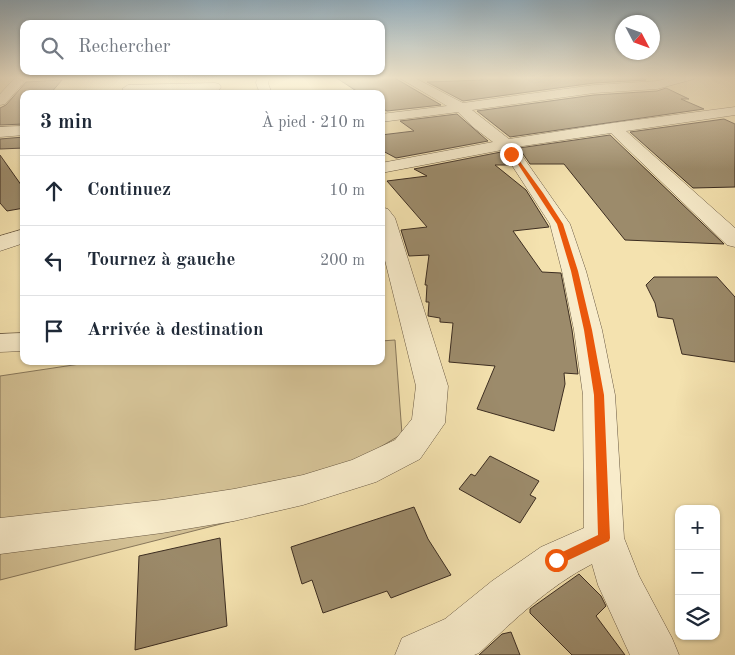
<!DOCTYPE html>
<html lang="fr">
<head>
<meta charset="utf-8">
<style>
  body { margin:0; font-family:"Old Standard TT",serif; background:#f2f2f3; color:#1f2937 }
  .controls { position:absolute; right:15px; bottom:15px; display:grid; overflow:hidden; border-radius:10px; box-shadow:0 1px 4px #0004 }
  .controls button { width:45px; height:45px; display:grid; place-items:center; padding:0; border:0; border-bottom:1px solid #e0e1e3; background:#fff; color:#1f2937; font:25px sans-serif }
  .compass { position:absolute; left:615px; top:15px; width:45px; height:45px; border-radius:50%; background:#fff; box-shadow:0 1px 4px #0004; rotate:131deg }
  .stop { position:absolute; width:15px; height:15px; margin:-11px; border:4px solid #ea580c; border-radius:50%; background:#fff }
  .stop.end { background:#ea580c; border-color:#fff; box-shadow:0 1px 5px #0008 }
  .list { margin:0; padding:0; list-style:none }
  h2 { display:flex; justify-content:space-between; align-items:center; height:65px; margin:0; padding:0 20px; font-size:21px }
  h2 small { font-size:16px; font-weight:400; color:#747a83 }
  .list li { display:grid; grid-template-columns:32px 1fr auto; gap:15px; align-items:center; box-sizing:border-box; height:70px; padding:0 20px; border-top:1px solid #e0e1e3 }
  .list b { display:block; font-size:19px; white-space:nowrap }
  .list em { font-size:16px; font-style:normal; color:#747a83 }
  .icon { flex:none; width:28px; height:28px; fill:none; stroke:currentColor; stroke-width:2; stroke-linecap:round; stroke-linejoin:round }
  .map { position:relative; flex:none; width:735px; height:655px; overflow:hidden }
  .search { position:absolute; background:#fff; box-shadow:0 1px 4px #0004; left:20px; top:20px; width:365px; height:55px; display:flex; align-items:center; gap:12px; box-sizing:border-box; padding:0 18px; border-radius:10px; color:#747a83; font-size:19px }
  .panel { position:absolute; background:#fff; box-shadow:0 1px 4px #0004; left:20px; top:90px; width:365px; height:275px; border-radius:10px }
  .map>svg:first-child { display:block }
  .green { fill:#d5c397; stroke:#88785c }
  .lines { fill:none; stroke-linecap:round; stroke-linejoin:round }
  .stream { fill:#857459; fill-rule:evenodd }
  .building { fill:#9c8b6b; stroke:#3c2d21 }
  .street-casing { stroke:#6a5a44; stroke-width:1 }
  .street { fill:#f8eccb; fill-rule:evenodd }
  .route { fill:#ea580c }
</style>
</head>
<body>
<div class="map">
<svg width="735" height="655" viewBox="0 0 735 655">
  <rect width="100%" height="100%" fill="#f4e2af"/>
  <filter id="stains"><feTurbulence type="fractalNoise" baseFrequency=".004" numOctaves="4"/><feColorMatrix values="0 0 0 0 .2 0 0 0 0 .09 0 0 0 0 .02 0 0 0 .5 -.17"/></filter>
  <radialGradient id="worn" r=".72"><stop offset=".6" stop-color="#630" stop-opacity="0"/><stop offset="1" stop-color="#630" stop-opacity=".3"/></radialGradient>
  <path class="green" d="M 395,340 L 402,434 L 276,510 L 0,580 L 0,376 L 100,361 L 381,361 L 381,341 Z"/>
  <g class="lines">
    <path class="stream" d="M 22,152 L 24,152 L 24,159 L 22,158 Z"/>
  </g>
  <path class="building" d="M 335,77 L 393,77 L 441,105 L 387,111 L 381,108 L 381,94 L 361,94 Z
    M 479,77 L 640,77 L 646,80 L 594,83 L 463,101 L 427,82 L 483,80 Z
    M 62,80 L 50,94 L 24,94 L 24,124 L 0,125 L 0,108 L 6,105 L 26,82 Z
    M 666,88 L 689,99 L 681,99 L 704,109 L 510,137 L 477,111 L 594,95 L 657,91 Z
    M 457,114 L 488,141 L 396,158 L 381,150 L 381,135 L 414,131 L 400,121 Z
    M 724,119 L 735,124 L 735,187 L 693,188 L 630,132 Z
    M 610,135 L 724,244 L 625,240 L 564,164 L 530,164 L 519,148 Z
    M 24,137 L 24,148 L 0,149 L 0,139 Z
    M 501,152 L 509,165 L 495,165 L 526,190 L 549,227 L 513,231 L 542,272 L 561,273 L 572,330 L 578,374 L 564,373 L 565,384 L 554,431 L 477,409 L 495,366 L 449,362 L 453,323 L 440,322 L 440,318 L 428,316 L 429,302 L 426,302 L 427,285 L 425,285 L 429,255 L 409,256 L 401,230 L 427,227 L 387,181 L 427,176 L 414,169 Z
    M 0,155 L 24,189 L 24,208 L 7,211 L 0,203 Z
    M 654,277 L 717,277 L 735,297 L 735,362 L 682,354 L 673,319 L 658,317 L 655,303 L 646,285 Z
    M 490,456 L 539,481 L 530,495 L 536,498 L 520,523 L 459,489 L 471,474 L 475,476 Z
    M 414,507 L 428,539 L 451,575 L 391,598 L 387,591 L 323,613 L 312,580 L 302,584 L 291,547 Z
    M 220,538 L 227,626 L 135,650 L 139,556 Z
    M 579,574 L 601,596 L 606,606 L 596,616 L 625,655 L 572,655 L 530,613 L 530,609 L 534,606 Z
    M 511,632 L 520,655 L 479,655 L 502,634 Z"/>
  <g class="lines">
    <defs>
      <path id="street" d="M 258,77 L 270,77 L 268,83 L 272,94 L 260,94 L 256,83 Z
        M 398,77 L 413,77 L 463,103 L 594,85 L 657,81 L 674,77 L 696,77 L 694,79 L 657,89 L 594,93 L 472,110 L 509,139 L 613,123 L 735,107 L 735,115 L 626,131 L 735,228 L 735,247 L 727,245 L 611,133 L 516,147 L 570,224 L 586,271 L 602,330 L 615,395 L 624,538 L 639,576 L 672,638 L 679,655 L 630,655 L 598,585 L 592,564 C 549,586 514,620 479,653 L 474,655 L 395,655 L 402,638 L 445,619 L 492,581 L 541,547 L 584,528 L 583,395 L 574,330 L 562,271 L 550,224 L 502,150 L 381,173 L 381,163 L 493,142 L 473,127 L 458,112 L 381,122 L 381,114 L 447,106 Z
        M 18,78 L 24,82 L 5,104 L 0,105 L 0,94 L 14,79 Z
        M 215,83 L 219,84 L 221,87 L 219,90 L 128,93 L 122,89 L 128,85 Z
        M 24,126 L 24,135 L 0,137 L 0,127 Z
        M 381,207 L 388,209 L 395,218 L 448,386 L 445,423 L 420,459 L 376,482 L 303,505 L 234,521 L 162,533 L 0,554 L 0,518 L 162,500 L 234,489 L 303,475 L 352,460 L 395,440 L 412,419 L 416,386 L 381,244 Z
        M 24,229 L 24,243 L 0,251 L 0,236 Z
        M 24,333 L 24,351 L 0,352 L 0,334 Z"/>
    </defs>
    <use href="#street" class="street-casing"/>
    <use href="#street" class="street"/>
  </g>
  <linearGradient id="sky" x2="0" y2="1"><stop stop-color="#93aebe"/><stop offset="0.46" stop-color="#faf2db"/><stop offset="1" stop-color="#faf2db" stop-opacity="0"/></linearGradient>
  <rect width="735" height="169" fill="url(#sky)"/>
  <path class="route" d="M 510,152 L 513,152 L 543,193 L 563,224 L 578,271 L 592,330 L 604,395 L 610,538 L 609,541 L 556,566 L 552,564 L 550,560 L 552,557 L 598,535 L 594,395 L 584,330 L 571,271 L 557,224 Z"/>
  <rect width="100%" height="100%" filter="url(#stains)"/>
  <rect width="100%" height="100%" fill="url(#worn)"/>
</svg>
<div class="controls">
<button>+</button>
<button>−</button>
<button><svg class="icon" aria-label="layers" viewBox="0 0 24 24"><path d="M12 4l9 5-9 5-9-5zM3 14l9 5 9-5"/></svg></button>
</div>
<svg class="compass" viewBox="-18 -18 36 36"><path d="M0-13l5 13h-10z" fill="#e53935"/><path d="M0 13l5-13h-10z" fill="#747a83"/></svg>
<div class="stop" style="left:556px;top:560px"></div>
<div class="stop end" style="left:511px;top:154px"></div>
<div class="search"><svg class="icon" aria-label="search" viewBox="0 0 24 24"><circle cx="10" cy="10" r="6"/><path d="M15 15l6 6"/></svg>Rechercher</div>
<section class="panel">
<h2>3 min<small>À pied · 210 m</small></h2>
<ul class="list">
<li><svg class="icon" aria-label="ahead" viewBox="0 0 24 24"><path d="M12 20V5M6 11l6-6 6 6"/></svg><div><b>Continuez</b></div><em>10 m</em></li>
<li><svg class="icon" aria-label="left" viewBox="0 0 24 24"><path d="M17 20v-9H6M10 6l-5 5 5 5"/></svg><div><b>Tournez à gauche</b></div><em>200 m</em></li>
<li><svg class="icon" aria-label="arrive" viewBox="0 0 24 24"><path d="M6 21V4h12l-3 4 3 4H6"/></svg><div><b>Arrivée à destination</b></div></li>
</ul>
</section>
</div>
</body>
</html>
